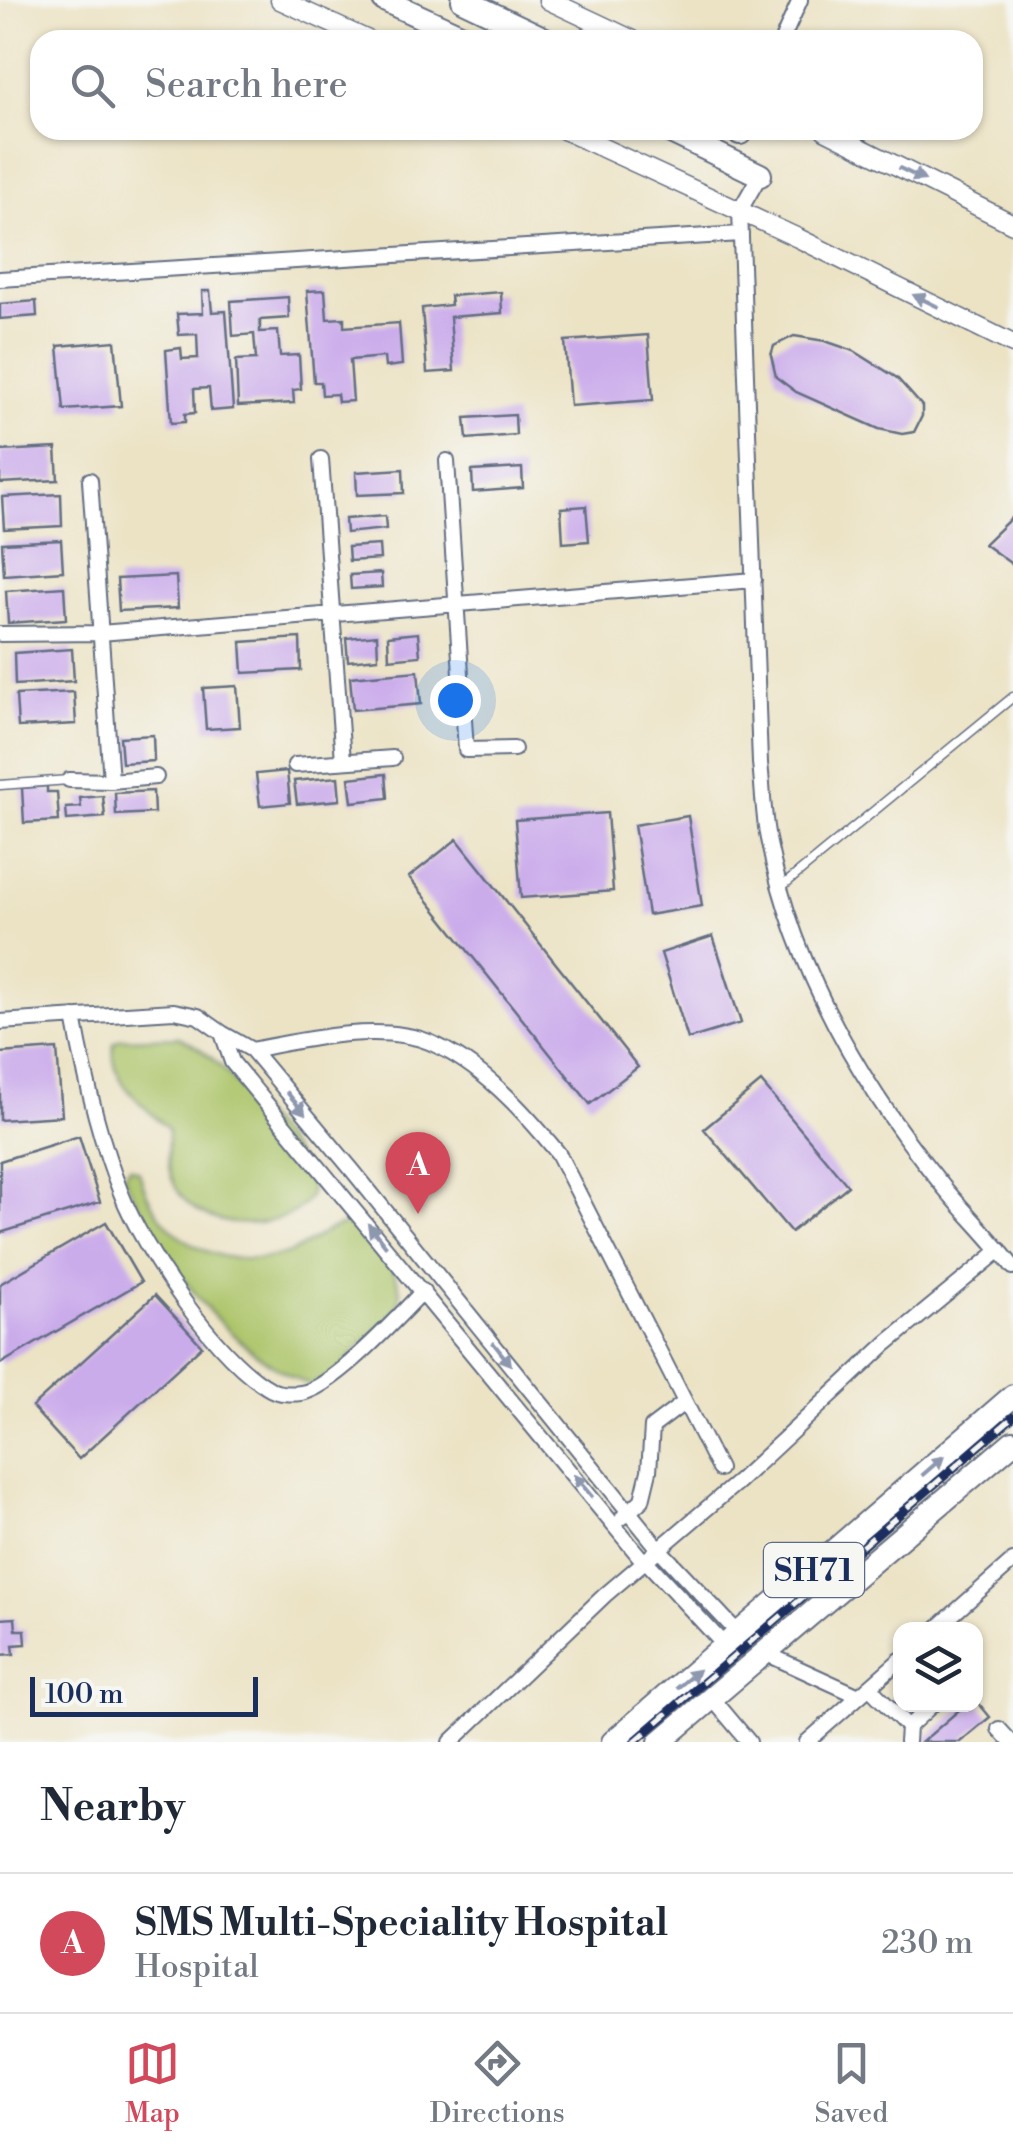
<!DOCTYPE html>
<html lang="en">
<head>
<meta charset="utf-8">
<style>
  body { margin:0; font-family:"Libre Bodoni",serif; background:#f6f6f7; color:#1f2937 }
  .controls { position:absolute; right:30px; bottom:30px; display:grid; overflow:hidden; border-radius:20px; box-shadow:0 2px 8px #0004 }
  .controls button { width:90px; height:90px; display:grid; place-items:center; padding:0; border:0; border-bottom:2px solid #e0e1e3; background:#fff; color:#1f2937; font:50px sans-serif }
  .scale { position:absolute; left:30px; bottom:25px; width:228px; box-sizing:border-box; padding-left:10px; border:5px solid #1b2f5e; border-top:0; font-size:28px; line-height:35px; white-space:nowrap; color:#1b2f5e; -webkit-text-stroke:8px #f6f6f2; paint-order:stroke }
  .you { position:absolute; left:455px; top:700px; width:35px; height:35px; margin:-25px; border:8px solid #fff; border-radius:50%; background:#1a73e8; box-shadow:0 0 0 15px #1a73e833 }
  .badge { display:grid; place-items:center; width:65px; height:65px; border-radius:50%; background:#d1495b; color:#fff; font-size:32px; font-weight:700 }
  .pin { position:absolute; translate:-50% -82px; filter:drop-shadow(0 2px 5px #0008) }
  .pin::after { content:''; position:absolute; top:52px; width:35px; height:30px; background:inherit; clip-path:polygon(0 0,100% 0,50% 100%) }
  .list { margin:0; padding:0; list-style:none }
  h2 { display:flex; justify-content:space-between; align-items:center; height:130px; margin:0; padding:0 40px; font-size:42px }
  h2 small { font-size:32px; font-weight:400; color:#747a83 }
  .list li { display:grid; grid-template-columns:65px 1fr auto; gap:30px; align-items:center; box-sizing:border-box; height:140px; padding:0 40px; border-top:2px solid #e0e1e3 }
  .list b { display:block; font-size:38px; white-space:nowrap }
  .list p { margin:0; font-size:32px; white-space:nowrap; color:#747a83 }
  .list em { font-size:32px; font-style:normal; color:#747a83 }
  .icon { flex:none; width:55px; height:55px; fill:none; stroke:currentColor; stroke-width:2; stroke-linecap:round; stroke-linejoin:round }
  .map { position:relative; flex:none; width:1013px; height:1742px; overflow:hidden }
  .search { position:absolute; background:#fff; box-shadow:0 2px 8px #0004; left:30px; right:30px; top:30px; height:110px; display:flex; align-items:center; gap:25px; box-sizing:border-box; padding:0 35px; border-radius:30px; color:#747a83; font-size:38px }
  .sheet { height:270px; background:#fff }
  nav { display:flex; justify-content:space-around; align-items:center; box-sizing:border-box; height:140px; border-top:2px solid #e0e1e3; background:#fff; font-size:28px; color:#747a83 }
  nav a { display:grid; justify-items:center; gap:5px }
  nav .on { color:#d1495b }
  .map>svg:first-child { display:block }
  .green { fill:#adc56a; stroke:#647a64; stroke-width:2.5 }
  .building { fill:#cbaceb }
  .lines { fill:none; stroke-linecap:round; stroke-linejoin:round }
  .service-casing { stroke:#646e82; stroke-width:11 }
  .minor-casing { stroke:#646e82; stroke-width:18 }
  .tertiary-casing { stroke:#646e82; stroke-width:21 }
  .primary-casing { stroke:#646e82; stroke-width:26 }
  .trunk-casing { stroke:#646e82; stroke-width:26 }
  .service { stroke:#fff; stroke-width:8 }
  .minor { stroke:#fff; stroke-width:14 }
  .tertiary { stroke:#fff; stroke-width:18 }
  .primary { stroke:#fff; stroke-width:22 }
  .trunk { stroke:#fff; stroke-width:22 }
  .rail-casing { stroke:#1b2f5e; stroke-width:9 }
  .rail { stroke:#f6f6f2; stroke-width:5; stroke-dasharray:15; stroke-linecap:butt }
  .oneway { fill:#8d97ae }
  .labels { text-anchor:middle; stroke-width:8; stroke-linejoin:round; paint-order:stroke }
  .shield { fill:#f6f6f2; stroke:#5d6b8a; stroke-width:2.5 }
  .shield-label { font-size:32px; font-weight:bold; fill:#1b2f5e }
</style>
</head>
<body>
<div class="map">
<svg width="1013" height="1742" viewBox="0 0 1013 1742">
  <rect width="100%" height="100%" fill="#f6f6f2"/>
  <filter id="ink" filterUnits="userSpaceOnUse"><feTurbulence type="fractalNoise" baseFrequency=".01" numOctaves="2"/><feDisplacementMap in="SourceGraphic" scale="20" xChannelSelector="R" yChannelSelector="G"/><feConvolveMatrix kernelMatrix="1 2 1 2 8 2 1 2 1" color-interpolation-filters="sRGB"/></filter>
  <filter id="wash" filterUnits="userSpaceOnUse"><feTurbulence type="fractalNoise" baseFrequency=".0048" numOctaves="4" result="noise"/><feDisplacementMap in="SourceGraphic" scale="40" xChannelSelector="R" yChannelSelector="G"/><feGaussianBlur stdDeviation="2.25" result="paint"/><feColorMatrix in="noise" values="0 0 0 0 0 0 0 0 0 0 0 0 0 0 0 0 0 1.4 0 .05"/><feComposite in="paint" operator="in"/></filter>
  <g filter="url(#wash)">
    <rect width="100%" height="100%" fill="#ece3c5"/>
    <path class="green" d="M 179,1037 C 216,1054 236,1083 261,1114 C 274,1131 305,1162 310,1182 C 322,1228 184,1252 169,1167 C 167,1155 168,1141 168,1129 C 143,1104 108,1082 114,1043 L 121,1039 Z
      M 130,1167 L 139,1171 C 155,1237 216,1272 283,1255 C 309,1248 324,1226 353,1223 C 376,1247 423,1289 387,1322 C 366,1341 353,1348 339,1374 L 309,1385 C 214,1341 168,1264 123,1175 Z"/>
    <g id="blocks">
      <path class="building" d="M 325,290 L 327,319 L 344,318 L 344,327 L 399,323 L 402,365 L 385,367 L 384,357 L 350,360 L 353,401 L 338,402 L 337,394 L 322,395 L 321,382 L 314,382 L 307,291 Z
        M 202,291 L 210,291 L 212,312 L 226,311 L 233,409 L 211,411 L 209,388 L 194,389 L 195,413 L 185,414 L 185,422 L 171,423 L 166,350 L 181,348 L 182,359 L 198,358 L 197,334 L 179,335 L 177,314 L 203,313 Z
        M 501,292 L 502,313 L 450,317 L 454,371 L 427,373 L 422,308 L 451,305 L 450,296 Z
        M 288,297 L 289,318 L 260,320 L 260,332 L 278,331 L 280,356 L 299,355 L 301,389 L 293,390 L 294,403 L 238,406 L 236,360 L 256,359 L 254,334 L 233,336 L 231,301 Z
        M 36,301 L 37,316 L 0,319 L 0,304 Z
        M 648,335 L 653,400 L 570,406 L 565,341 Z
        M 794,336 L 825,341 L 854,351 L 897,378 L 922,406 L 922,416 L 914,432 L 902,434 L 879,429 L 796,392 L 776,377 L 771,355 L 774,346 Z
        M 115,341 L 121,406 L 64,410 L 58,346 Z
        M 515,415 L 516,435 L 467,439 L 465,418 Z
        M 56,448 L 58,480 L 0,483 L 0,451 Z
        M 522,468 L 523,488 L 473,492 L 472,471 Z
        M 403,469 L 404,493 L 357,495 L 356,472 Z
        M 61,494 L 62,526 L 4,529 L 2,497 Z
        M 586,506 L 589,541 L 563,543 L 561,508 Z
        M 385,516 L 386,529 L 346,533 L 345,519 Z
        M 1013,516 L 1013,565 L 984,544 Z
        M 61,540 L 63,571 L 4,575 L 2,543 Z
        M 379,545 L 380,559 L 349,561 L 348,547 Z
        M 381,573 L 382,587 L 351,589 L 350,575 Z
        M 176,576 L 178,608 L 119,611 L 117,579 Z
        M 64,587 L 66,619 L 8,623 L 6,591 Z
        M 418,633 L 420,656 L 389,659 L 388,636 Z
        M 377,635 L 378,658 L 348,661 L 346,638 Z
        M 300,638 L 301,670 L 243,673 L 241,642 Z
        M 72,649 L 74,681 L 15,685 L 14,653 Z
        M 418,671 L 421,704 L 353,710 L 350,677 Z
        M 237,686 L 240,727 L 206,729 L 203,688 Z
        M 74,692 L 76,724 L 18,727 L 16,695 Z
        M 153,735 L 154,761 L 122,763 L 120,737 Z
        M 287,771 L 290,803 L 260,806 L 256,774 Z
        M 386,774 L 388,798 L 352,802 L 349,778 Z
        M 338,777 L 340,800 L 297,804 L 294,781 Z
        M 47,786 L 47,792 L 57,792 L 59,821 L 24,823 L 22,788 Z
        M 153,791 L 154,813 L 116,815 L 115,793 Z
        M 103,796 L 105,817 L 67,820 L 66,808 L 81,807 L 80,798 Z
        M 607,813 L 613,891 L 521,898 L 515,820 Z
        M 688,816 L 702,906 L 648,915 L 634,825 Z
        M 457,839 L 638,1067 L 590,1104 L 409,877 Z
        M 713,936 L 741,1023 L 688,1039 L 661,953 Z
        M 57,1049 L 62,1116 L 0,1120 L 0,1053 Z
        M 761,1082 L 848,1186 L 791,1232 L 704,1129 Z
        M 79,1136 L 100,1202 L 0,1233 L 0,1161 Z
        M 106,1222 L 141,1282 L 0,1364 L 0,1284 Z
        M 155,1295 L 202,1346 L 79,1459 L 32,1407 Z
        M 15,1618 L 16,1630 L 25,1630 L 26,1644 L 13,1645 L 14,1654 L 0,1655 L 0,1619 Z
        M 976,1700 L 990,1717 L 960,1742 L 922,1742 L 966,1704 L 976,1704 Z"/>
    </g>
  </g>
  <g filter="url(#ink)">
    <use href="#blocks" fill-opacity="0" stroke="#646e82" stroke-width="2.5"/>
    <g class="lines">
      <defs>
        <path id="service" d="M 0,785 L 69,780
          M 780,888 L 1013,697"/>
        <path id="minor" d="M 782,40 L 800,0
          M 760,175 L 740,210 L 760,763 C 763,788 763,814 768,839 C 794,969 860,1084 942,1185 C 965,1213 991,1238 1013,1267
          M 0,279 L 741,234
          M 321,459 L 343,761
          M 447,461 L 466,750 L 514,749
          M 90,480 L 111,781
          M 0,634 L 100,633 L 754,580
          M 295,765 L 393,758
          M 69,780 L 111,781 L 156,777
          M 74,1017 C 84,1072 100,1141 121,1193 C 143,1250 218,1361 272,1390 C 279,1394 293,1394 301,1393 C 332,1389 400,1315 423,1291
          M 0,1022 L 174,1011 L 198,1016 L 222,1033
          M 252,1050 C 302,1040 380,1022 429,1042 C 480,1063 524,1111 558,1153 L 685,1402
          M 623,1517 L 642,1500 L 649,1471 L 652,1427 L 685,1402 L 719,1469
          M 646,1561 L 726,1647
          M 644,1562 L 232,1062 L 222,1033 L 252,1050 L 353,1171 L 659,1549 L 740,1635
          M 935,1630 L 1013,1561
          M 765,1653 L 859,1696
          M 869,1687 L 908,1727 L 907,1742
          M 712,1698 L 749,1742
          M 908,1727 L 933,1704
          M 999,1729 L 1011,1742
          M 451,1742 L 605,1595 L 739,1481 L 886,1344 L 1000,1250
          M 807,1742 L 900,1660"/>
        <path id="tertiary" d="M 280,0 L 368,40
          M 548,0 L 633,40
          M 564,130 L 798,238 L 1013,344
          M 825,130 L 1013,224"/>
        <path id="primary" d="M 613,1742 L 1013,1396
          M 660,1742 L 1013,1442"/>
        <path id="trunk" d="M 384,0 L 471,40
          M 463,0 L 547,40
          M 667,130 L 760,175
          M 734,130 L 740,133"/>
      </defs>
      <use href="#service" class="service-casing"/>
      <use href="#minor" class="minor-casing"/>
      <use href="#tertiary" class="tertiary-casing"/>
      <use href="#primary" class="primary-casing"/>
      <use href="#trunk" class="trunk-casing"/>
      <use href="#service" class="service"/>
      <use href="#minor" class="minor"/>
      <use href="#tertiary" class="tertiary"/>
      <use href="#primary" class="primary"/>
      <use href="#trunk" class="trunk"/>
      <defs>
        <path id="rail" d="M 634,1742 L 1013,1417"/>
      </defs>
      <use href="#rail" class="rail-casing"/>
      <use href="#rail" class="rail"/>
    </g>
    <defs><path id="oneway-solid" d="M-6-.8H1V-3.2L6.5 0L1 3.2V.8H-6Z" transform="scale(2.5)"/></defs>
    <g class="oneway">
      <use href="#oneway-solid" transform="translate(912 174) rotate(26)"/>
      <use href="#oneway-solid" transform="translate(926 301) rotate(-154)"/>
      <use href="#oneway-solid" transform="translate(296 1103) rotate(50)"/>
      <use href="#oneway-solid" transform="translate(377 1235) rotate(-129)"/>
      <use href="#oneway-solid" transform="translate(502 1354) rotate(51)"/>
      <use href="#oneway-solid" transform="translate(933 1466) rotate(-41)"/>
      <use href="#oneway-solid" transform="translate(583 1486) rotate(-130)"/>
      <use href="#oneway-solid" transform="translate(688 1679) rotate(-40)"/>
    </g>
  </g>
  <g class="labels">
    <rect class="shield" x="764" y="1543" width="100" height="54" rx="8"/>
    <g class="shield-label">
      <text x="814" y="1581">SH71</text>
    </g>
  </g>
</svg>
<div class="controls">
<button><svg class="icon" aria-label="layers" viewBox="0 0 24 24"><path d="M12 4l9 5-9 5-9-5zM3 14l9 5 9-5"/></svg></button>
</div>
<div class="scale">100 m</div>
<div class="you"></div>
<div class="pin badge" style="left:418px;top:1214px">A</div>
<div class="search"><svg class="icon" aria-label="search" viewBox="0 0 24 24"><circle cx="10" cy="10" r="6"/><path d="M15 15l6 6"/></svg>Search here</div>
</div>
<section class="sheet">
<h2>Nearby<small></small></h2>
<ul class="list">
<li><span class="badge">A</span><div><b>SMS Multi-Speciality Hospital</b><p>Hospital</p></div><em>230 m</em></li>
</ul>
</section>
<nav>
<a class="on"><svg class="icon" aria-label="map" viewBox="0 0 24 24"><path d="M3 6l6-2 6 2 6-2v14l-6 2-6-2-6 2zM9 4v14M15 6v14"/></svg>Map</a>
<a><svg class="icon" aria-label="directions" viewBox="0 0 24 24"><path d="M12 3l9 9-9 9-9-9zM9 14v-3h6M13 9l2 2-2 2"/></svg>Directions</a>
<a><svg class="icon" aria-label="saved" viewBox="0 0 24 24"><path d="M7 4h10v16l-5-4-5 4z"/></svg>Saved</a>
</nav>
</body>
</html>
